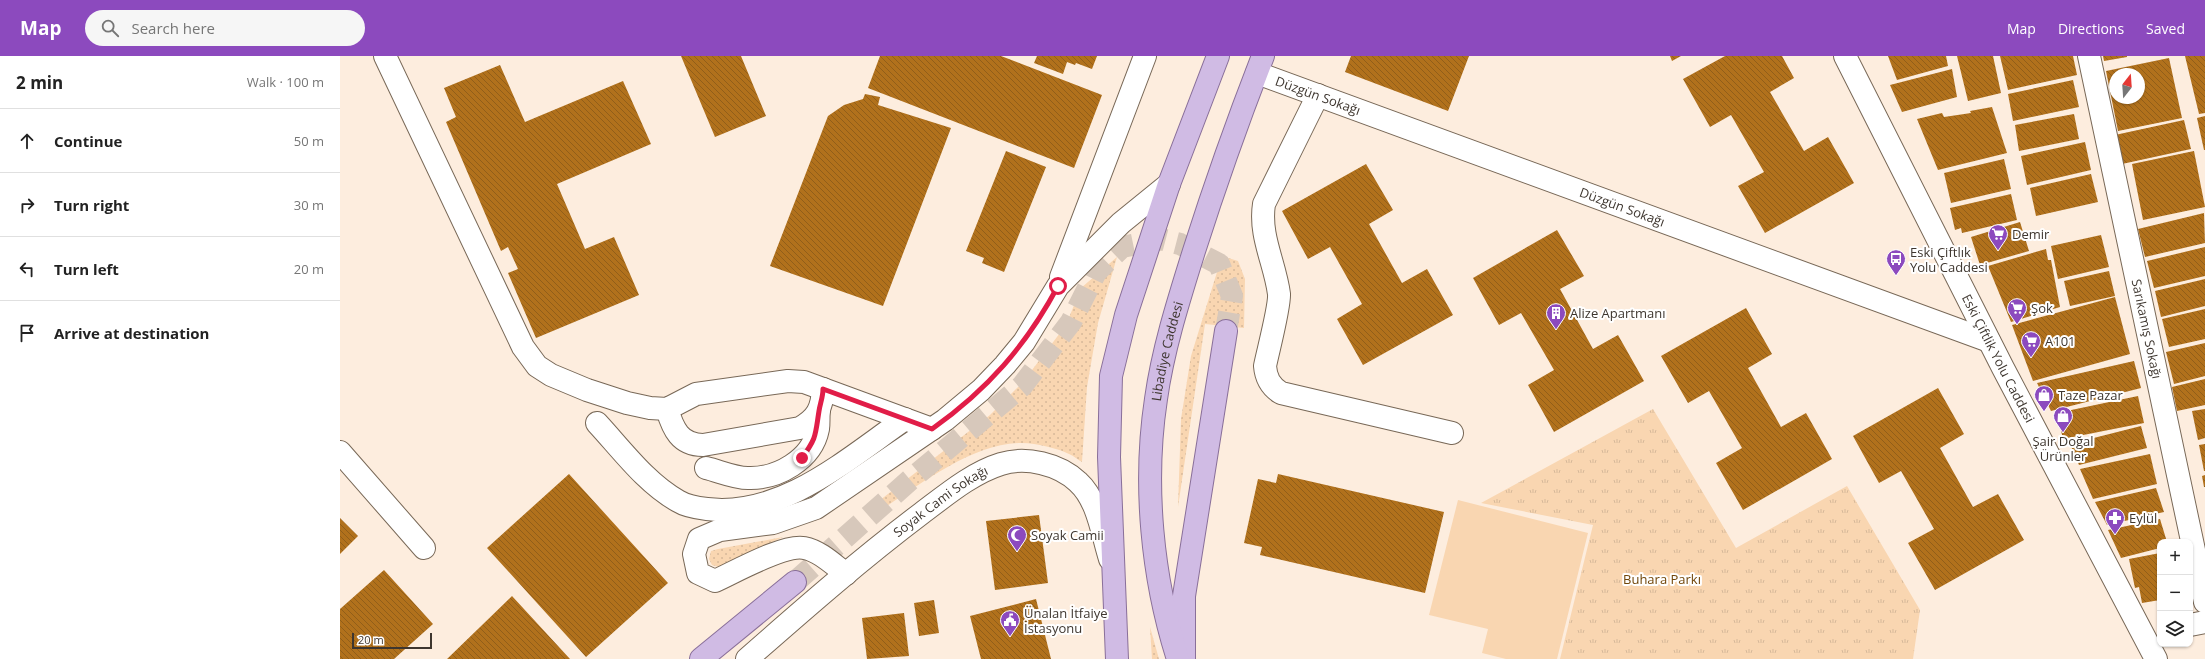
<!DOCTYPE html>
<html lang="en">
<head>
<meta charset="utf-8">
<style>
  body { margin:0; font-family:"Open Sans",sans-serif; background:#f6f6f6; color:#222 }
  .controls { position:absolute; right:12px; bottom:12px; display:grid; overflow:hidden; border-radius:8px; box-shadow:0 1px 3px #0004 }
  .controls button { width:36px; height:36px; display:grid; place-items:center; padding:0; border:0; border-bottom:1px solid #e0e0e0; background:#fff; color:#222; font:20px sans-serif }
  .compass { position:absolute; left:1769px; top:12px; width:36px; height:36px; border-radius:50%; background:#fff; box-shadow:0 1px 3px #0004; rotate:17deg }
  .scale { position:absolute; left:12px; bottom:10px; width:80px; box-sizing:border-box; padding-left:4px; border:2px solid #3e362f; border-top:0; font-size:11px; line-height:14px; white-space:nowrap; color:#3e362f; -webkit-text-stroke:3px #fff; paint-order:stroke }
  .stop { position:absolute; width:12px; height:12px; margin:-9px; border:3px solid #e11d48; border-radius:50%; background:#fff }
  .stop.end { background:#e11d48; border-color:#fff; box-shadow:0 1px 4px #0008 }
  .list { margin:0; padding:0; list-style:none }
  h2 { display:flex; justify-content:space-between; align-items:center; height:52px; margin:0; padding:0 16px; font-size:17px }
  h2 small { font-size:13px; font-weight:400; color:#767676 }
  .list li { display:grid; grid-template-columns:26px 1fr auto; gap:12px; align-items:center; box-sizing:border-box; height:64px; padding:0 16px; border-top:1px solid #e0e0e0 }
  .list b { display:block; font-size:15px; white-space:nowrap }
  .list em { font-size:13px; font-style:normal; color:#767676 }
  .icon { flex:none; width:22px; height:22px; fill:none; stroke:currentColor; stroke-width:2; stroke-linecap:round; stroke-linejoin:round }
  .map { position:relative; flex:none; width:1865px; height:603px; overflow:hidden }
  header { display:flex; align-items:center; gap:24px; box-sizing:border-box; height:56px; padding:0 20px; background:#8c4abe; color:#fff }
  header strong { font-size:19px }
  nav { display:flex; gap:22px; margin-inline-start:auto; font-size:14px }
  .search { width:280px; height:36px; background:#f6f6f6; display:flex; align-items:center; gap:10px; box-sizing:border-box; padding:0 14px; border-radius:22px; color:#767676; font-size:15px }
  main { display:flex }
  aside { flex:1; background:#fff }
  .map>svg:first-child { display:block }
  .grass { fill:url(#grass-dots) }
  .park { fill:url(#park-tufts) }
  .pitch { fill:#f9d6b1 }
  .building { fill:url(#building-back-hatch); fill-rule:evenodd }
  .lines { fill:none; stroke-linecap:round; stroke-linejoin:round }
  .major-tunnel { stroke:#d7c8bb; stroke-width:22; stroke-dasharray:22 11; stroke-linecap:butt }
  .minor-casing { stroke:#786857; stroke-width:24 }
  .major-casing { stroke:#896f99; stroke-width:24 }
  .minor { stroke:#fff; stroke-width:22 }
  .major { stroke:#d0bbe4; stroke-width:22 }
  .route { stroke:#e11d48; stroke-width:5 }
  .labels { text-anchor:middle; stroke-width:4; stroke-linejoin:round; paint-order:stroke }
  .street-label { font-size:13px; fill:#3e362f; stroke:#fff }
  .poi-label { font-size:13px; fill:#3e362f; stroke:#fff; text-anchor:start }
  .park-label { font-size:13px; fill:#714608; stroke:#fff }
</style>
</head>
<body>
<header>
<strong>Map</strong>
<div class="search"><svg class="icon" aria-label="search" viewBox="0 0 24 24"><circle cx="10" cy="10" r="6"/><path d="M15 15l6 6"/></svg>Search here</div>
<nav><a>Map</a><a>Directions</a><a>Saved</a></nav>
</header>
<main>
<aside>
<h2>2 min<small>Walk · 100 m</small></h2>
<ul class="list">
<li><svg class="icon" aria-label="ahead" viewBox="0 0 24 24"><path d="M12 20V5M6 11l6-6 6 6"/></svg><div><b>Continue</b></div><em>50 m</em></li>
<li><svg class="icon" aria-label="right" viewBox="0 0 24 24"><path d="M7 20v-9h11M14 6l5 5-5 5"/></svg><div><b>Turn right</b></div><em>30 m</em></li>
<li><svg class="icon" aria-label="left" viewBox="0 0 24 24"><path d="M17 20v-9H6M10 6l-5 5 5 5"/></svg><div><b>Turn left</b></div><em>20 m</em></li>
<li><svg class="icon" aria-label="arrive" viewBox="0 0 24 24"><path d="M6 21V4h12l-3 4 3 4H6"/></svg><div><b>Arrive at destination</b></div></li>
</ul>
</aside>
<div class="map">
<svg width="1865" height="603" viewBox="0 0 1865 603">
  <defs>
    <pattern id="grass-dots" width="8" height="8" patternUnits="userSpaceOnUse"><rect width="8" height="8" fill="#f9d6b1"/><path d="M2 2h.1M6 6h.1" fill="none" stroke="#d6b899" stroke-width="1.8" stroke-linecap="round"/></pattern>
    <pattern id="park-tufts" width="24" height="20" patternUnits="userSpaceOnUse"><rect width="24" height="20" fill="#f9d6b1"/><path d="M3 7l-1-3M5 7V3M7 7l1-3M15 17l-1-3M17 17v-4M19 17l1-3" fill="none" stroke="#d6b899"/></pattern>
    <pattern id="building-back-hatch" width="6" height="6" patternUnits="userSpaceOnUse"><rect width="6" height="6" fill="#b1711c"/><path d="M-1 5l2 2M0 0l6 6M5-1l2 2" fill="none" stroke="#915e19"/></pattern>
  </defs>
  <rect width="100%" height="100%" fill="#fdedde"/>
  <path class="grass" d="M 882,200 L 898,205 L 905,223 L 904,272 L 865,268 L 838,451 L 841,363 L 851,300 Z
    M 777,201 L 758,267 L 747,331 L 742,406 C 738,404 734,400 729,398 C 719,393 706,390 694,388 C 643,380 587,424 547,450 L 535,448 L 650,359 L 683,326 L 726,269 L 741,232 Z
    M 443,481 L 379,511 L 372,509 L 369,503 L 371,495 L 378,493 Z
    M 810,571 L 819,603 L 812,603 Z"/>
  <path class="park" d="M 1313,353 L 1396,492 L 1507,430 L 1580,554 L 1573,603 L 1220,603 L 1253,469 L 1141,447 Z"/>
  <path class="pitch" d="M 1118,444 L 1248,477 L 1217,603 L 1166,603 L 1142,597 L 1148,573 L 1089,559 Z"/>
  <path class="building" d="M 341,0 L 401,0 L 426,60 L 375,81 Z
    M 540,0 L 661,0 L 762,39 L 734,112 L 528,32 Z
    M 697,0 L 757,0 L 752,13 L 736,7 L 735,9 L 727,6 L 723,18 L 694,7 Z
    M 1011,0 L 1129,0 L 1108,55 L 1005,16 Z
    M 1330,0 L 1341,0 L 1332,5 Z
    M 1385,0 L 1442,0 L 1454,22 L 1430,36 L 1464,95 L 1488,81 L 1514,127 L 1425,177 L 1398,130 L 1424,116 L 1391,59 L 1370,71 L 1343,23 Z
    M 1548,0 L 1606,0 L 1608,10 L 1557,24 Z
    M 1617,0 L 1653,0 L 1661,37 L 1628,45 Z
    M 1660,0 L 1733,0 L 1737,19 L 1668,34 Z
    M 1763,0 L 1787,0 L 1787,1 L 1764,5 Z
    M 1845,0 L 1865,0 L 1865,57 L 1859,58 Z
    M 1829,2 L 1842,62 L 1778,75 L 1766,15 ZM 1775,18 L 1799,18 L 1799,42 L 1775,42 Z
    M 160,9 L 185,66 L 283,25 L 311,88 L 217,128 L 245,193 L 274,181 L 299,239 L 196,282 L 168,217 L 178,213 L 168,191 L 161,195 L 106,66 L 116,61 L 104,32 Z
    M 1612,13 L 1617,41 L 1562,56 L 1550,29 Z
    M 1733,24 L 1739,51 L 1673,65 L 1668,38 Z
    M 525,38 L 540,41 L 538,49 L 611,72 L 543,250 L 430,210 L 488,60 L 504,49 L 523,43 Z
    M 1652,51 L 1667,97 L 1598,114 L 1577,63 L 1602,57 L 1604,61 L 1631,57 L 1630,55 Z
    M 1734,58 L 1739,83 L 1679,95 L 1675,69 Z
    M 1865,60 L 1865,94 L 1864,94 L 1857,62 Z
    M 1844,64 L 1851,93 L 1782,108 L 1775,79 Z
    M 1745,86 L 1751,114 L 1687,129 L 1681,100 Z
    M 666,95 L 706,111 L 664,216 L 642,207 L 644,202 L 626,195 Z
    M 1854,95 L 1865,151 L 1803,164 L 1792,108 Z
    M 1664,103 L 1671,133 L 1611,147 L 1604,117 Z
    M 1026,108 L 1053,154 L 1029,168 L 1062,227 L 1087,213 L 1113,259 L 1023,309 L 997,263 L 1022,248 L 990,191 L 968,203 L 942,155 Z
    M 1751,118 L 1758,146 L 1696,160 L 1690,132 Z
    M 1671,138 L 1677,164 L 1622,177 L 1621,172 L 1615,174 L 1610,152 Z
    M 1864,157 L 1865,187 L 1805,201 L 1798,173 Z
    M 1680,166 L 1689,195 L 1640,209 L 1631,181 Z
    M 1217,174 L 1244,220 L 1220,233 L 1253,293 L 1278,279 L 1304,325 L 1214,376 L 1188,329 L 1214,314 L 1181,257 L 1159,269 L 1133,222 Z
    M 1761,179 L 1769,211 L 1718,223 L 1711,190 Z
    M 1865,191 L 1865,220 L 1814,232 L 1807,205 Z
    M 1706,193 L 1708,204 L 1711,204 L 1720,251 L 1671,266 L 1648,210 Z
    M 1769,215 L 1775,240 L 1730,250 L 1724,225 Z
    M 1865,223 L 1865,250 L 1821,261 L 1815,235 Z
    M 1775,241 L 1790,298 L 1693,325 L 1672,269 Z
    M 1406,252 L 1432,298 L 1408,312 L 1441,371 L 1466,357 L 1492,403 L 1403,454 L 1376,407 L 1402,392 L 1369,335 L 1348,347 L 1321,300 Z
    M 1865,253 L 1865,283 L 1829,291 L 1822,263 Z
    M 1865,287 L 1865,320 L 1834,328 L 1826,296 Z
    M 1794,305 L 1801,332 L 1711,355 L 1697,327 Z
    M 1865,323 L 1865,349 L 1837,355 L 1832,331 Z
    M 1598,332 L 1624,378 L 1600,392 L 1633,451 L 1658,438 L 1684,484 L 1595,534 L 1568,487 L 1594,473 L 1561,415 L 1539,427 L 1513,380 Z
    M 1798,340 L 1804,367 L 1723,383 L 1717,357 Z
    M 1865,353 L 1865,382 L 1858,384 L 1852,355 Z
    M 1801,370 L 1807,392 L 1739,409 L 1730,388 Z
    M 1865,388 L 1865,415 L 1864,415 L 1859,389 Z
    M 1810,398 L 1817,428 L 1753,443 L 1740,413 Z
    M 229,418 L 328,527 L 246,601 L 147,492 Z
    M 938,418 L 1104,456 L 1085,537 L 920,499 L 922,491 L 904,487 L 918,423 L 936,427 Z
    M 1865,419 L 1865,431 L 1864,431 L 1862,420 Z
    M 1816,432 L 1824,456 L 1767,469 L 1755,446 Z
    M 699,459 L 708,527 L 655,534 L 646,465 Z
    M 0,462 L 18,480 L 0,498 Z
    M 1820,463 L 1827,486 L 1820,486 L 1820,492 L 1781,502 L 1768,474 Z
    M 1820,497 L 1820,544 L 1802,547 L 1799,531 L 1795,532 L 1789,503 Z
    M 44,514 L 93,568 L 54,603 L 0,603 L 0,553 Z
    M 172,540 L 230,603 L 107,603 Z
    M 696,543 L 711,603 L 641,603 L 630,560 Z
    M 594,544 L 599,577 L 579,580 L 574,547 Z
    M 564,557 L 569,600 L 527,603 L 522,562 Z"/>
  <g class="lines">
    <path class="major-tunnel" d="M 455,526 L 570,424 L 682,330 L 731,266 L 756,216 L 782,191 L 821,183 L 840,188 L 879,208 L 892,240 L 886,275"/>
    <defs>
      <g id="minor">
        <path d="M 45,0 L 183,291 L 197,310 L 211,319 L 247,334 L 287,347 L 310,352 L 327,353 L 356,338 L 448,325 L 464,326 L 592,373"/>
        <path id="s1" d="M 1505,0 L 1663,312 L 1816,603"/>
        <path id="s2" d="M 1749,0 L 1865,546"/>
        <path id="s3" d="M 917,17 L 1649,285"/>
        <path d="M 978,39 L 924,148 C 919,180 935,207 939,238 C 940,250 928,295 925,310 C 926,322 930,330 941,337 L 1112,377"/>
        <path d="M 721,221 L 805,0"/>
        <path d="M 327,353 C 333,373 340,389 363,389 L 460,372 C 477,362 482,353 483,333"/>
        <path d="M 257,367 C 282,394 306,427 338,445 C 346,450 358,452 367,453 C 442,462 507,403 565,363"/>
        <path d="M 0,396 L 84,492"/>
        <path d="M 366,412 C 379,415 394,422 408,422 C 437,423 472,404 478,373 C 479,367 478,361 479,355"/>
        <path d="M 506,518 C 494,509 480,495 464,492 C 444,488 395,516 375,525 L 358,517 L 354,498 L 359,483 L 380,474 L 433,467 L 476,452 L 605,364 L 641,334 L 665,309 L 684,286 L 718,230 L 781,167 L 829,128"/>
        <path d="M 1850,569 L 1865,566"/>
        <path id="s4" d="M 407,603 C 464,553 521,503 582,457 C 606,439 632,417 661,408 C 686,400 719,408 738,426 C 758,444 762,478 770,503"/>
      </g>
      <g id="major">
        <path d="M 844,602 L 844,540 L 886,275"/>
        <path d="M 361,603 L 455,526"/>
        <path d="M 777,603 L 769,401 L 771,320 L 786,259 L 829,128 L 878,0"/>
        <path id="s5" d="M 838,603 C 812,522 803,428 816,343 C 823,293 839,243 854,195 C 875,129 898,64 923,0"/>
      </g>
    </defs>
    <use href="#minor" class="minor-casing"/>
    <use href="#major" class="major-casing"/>
    <use href="#minor" class="minor"/>
    <use href="#major" class="major"/>
  </g>
  <g class="lines">
    <path class="route" d="M 462,402 C 477,381 475,380 479,355 C 480,348 483,341 483,333 L 592,373 C 647,334 686,290 718,230"/>
  </g>
  <defs>
    <symbol id="supermarket-pin" viewBox="-11 -11 22 30"><path d="M0 17L-7.5 6A9.5 9.5 0 1 1 7.5 6Z" fill="#8c4abe" stroke="#fff"/><path d="M-6-5.5h2.5l.6 2H6L4.5 2H-2.5L-4.4-4H-6ZM-1.5 3.2a1.3 1.3 0 1 0 .1 0ZM3 3.2a1.3 1.3 0 1 0 .1 0Z" fill="#fff"/></symbol>
    <symbol id="bus-pin" viewBox="-11 -11 22 30"><path d="M0 17L-7.5 6A9.5 9.5 0 1 1 7.5 6Z" fill="#8c4abe" stroke="#fff"/><path d="M-5-6H5V4H4V6H2V4H-2V6H-4V4H-5ZM-3.5-4V0h7V-4ZM-3.5 1.2v1.5H-2V1.2ZM2 1.2v1.5H3.5V1.2Z" fill="#fff"/></symbol>
    <symbol id="building-pin" viewBox="-11 -11 22 30"><path d="M0 17L-7.5 6A9.5 9.5 0 1 1 7.5 6Z" fill="#8c4abe" stroke="#fff"/><path d="M-4-6H4V6H1V3H-1V6H-4ZM-2.5-4.3h1.7v1.8h-1.7ZM.8-4.3h1.7v1.8H.8ZM-2.5-1h1.7V.8h-1.7ZM.8-1h1.7V.8H.8Z" fill="#fff"/></symbol>
    <symbol id="shop-pin" viewBox="-11 -11 22 30"><path d="M0 17L-7.5 6A9.5 9.5 0 1 1 7.5 6Z" fill="#8c4abe" stroke="#fff"/><path d="M-5-2.5h2.3a2.7 3.5 0 0 1 5.4 0H5L5.5 6h-11ZM-1.5-2.5h3a1.5 2.3 0 0 0-3 0Z" fill="#fff"/></symbol>
    <symbol id="pharmacy-pin" viewBox="-11 -11 22 30"><path d="M0 17L-7.5 6A9.5 9.5 0 1 1 7.5 6Z" fill="#8c4abe" stroke="#fff"/><path d="M-2-6h4v4h4v4h-4v4h-4v-4h-4v-4h4Z" fill="#fff"/></symbol>
    <symbol id="mosque-pin" viewBox="-11 -11 22 30"><path d="M0 17L-7.5 6A9.5 9.5 0 1 1 7.5 6Z" fill="#8c4abe" stroke="#fff"/><path d="M3.5-4.9A6 6 0 1 0 3.5 4.9A5 5 0 1 1 3.5-4.9Z" fill="#fff"/></symbol>
    <symbol id="civic-pin" viewBox="-11 -11 22 30"><path d="M0 17L-7.5 6A9.5 9.5 0 1 1 7.5 6Z" fill="#8c4abe" stroke="#fff"/><path d="M-.6-6.5H3V-4.5H.6V-3L4-1V1h2V6H-6V1h2V-1L-.6-3ZM-1.2 2.5V6h2.4V2.5Z" fill="#fff"/></symbol>
  </defs>
  <g fill-rule="evenodd">
    <use href="#supermarket-pin" x="1647" y="167" width="22" height="30"/>
    <use href="#bus-pin" x="1545" y="192" width="22" height="30"/>
    <use href="#supermarket-pin" x="1666" y="241" width="22" height="30"/>
    <use href="#building-pin" x="1205" y="246" width="22" height="30"/>
    <use href="#supermarket-pin" x="1680" y="274" width="22" height="30"/>
    <use href="#shop-pin" x="1693" y="328" width="22" height="30"/>
    <use href="#shop-pin" x="1712" y="349" width="22" height="30"/>
    <use href="#pharmacy-pin" x="1764" y="451" width="22" height="30"/>
    <use href="#mosque-pin" x="666" y="468" width="22" height="30"/>
    <use href="#civic-pin" x="659" y="553" width="22" height="30"/>
  </g>
  <g class="labels">
    <g class="street-label">
      <text dy="5" stroke="none"><textPath href="#s3" startOffset="65">Düzgün Sokağı</textPath></text>
      <text dy="5" stroke="none"><textPath href="#s3" startOffset="389">Düzgün Sokağı</textPath></text>
      <text dy="5" stroke="none"><textPath href="#s2" startOffset="279">Sarıkamış Sokağı</textPath></text>
      <text dy="5" stroke="none"><textPath href="#s5" startOffset="312">Libadiye Caddesi</textPath></text>
      <text dy="5" stroke="none"><textPath href="#s1" startOffset="339">Eski Çiftlik Yolu Caddesi</textPath></text>
      <text dy="5" stroke="none"><textPath href="#s4" startOffset="250">Soyak Cami Sokağı</textPath></text>
    </g>
    <g class="poi-label">
      <text x="1672" y="183">Demir</text>
      <text x="1570" y="201">Eski Çiftlık<tspan x="1570" dy="15">Yolu Caddesi</tspan></text>
      <text x="1691" y="257">Şok</text>
      <text x="1230" y="262">Alize Apartmanı</text>
      <text x="1705" y="290">A101</text>
      <text x="1718" y="344">Taze Pazar</text>
      <text x="1723" y="390" text-anchor="middle">Şair Doğal<tspan x="1723" dy="15">Ürünler</tspan></text>
      <text x="1789" y="467">Eylül</text>
      <text x="691" y="484">Soyak Camii</text>
      <text x="684" y="562">Ünalan İtfaiye<tspan x="684" dy="15">İstasyonu</tspan></text>
    </g>
    <g class="park-label">
      <text x="1322" y="528">Buhara Parkı</text>
    </g>
  </g>
</svg>
<div class="controls">
<button>+</button>
<button>−</button>
<button><svg class="icon" aria-label="layers" viewBox="0 0 24 24"><path d="M12 4l9 5-9 5-9-5zM3 14l9 5 9-5"/></svg></button>
</div>
<svg class="compass" viewBox="-18 -18 36 36"><path d="M0-13l5 13h-10z" fill="#e53935"/><path d="M0 13l5-13h-10z" fill="#767676"/></svg>
<div class="scale">20 m</div>
<div class="stop" style="left:718px;top:230px"></div>
<div class="stop end" style="left:462px;top:402px"></div>
</div>
</main>
</body>
</html>
